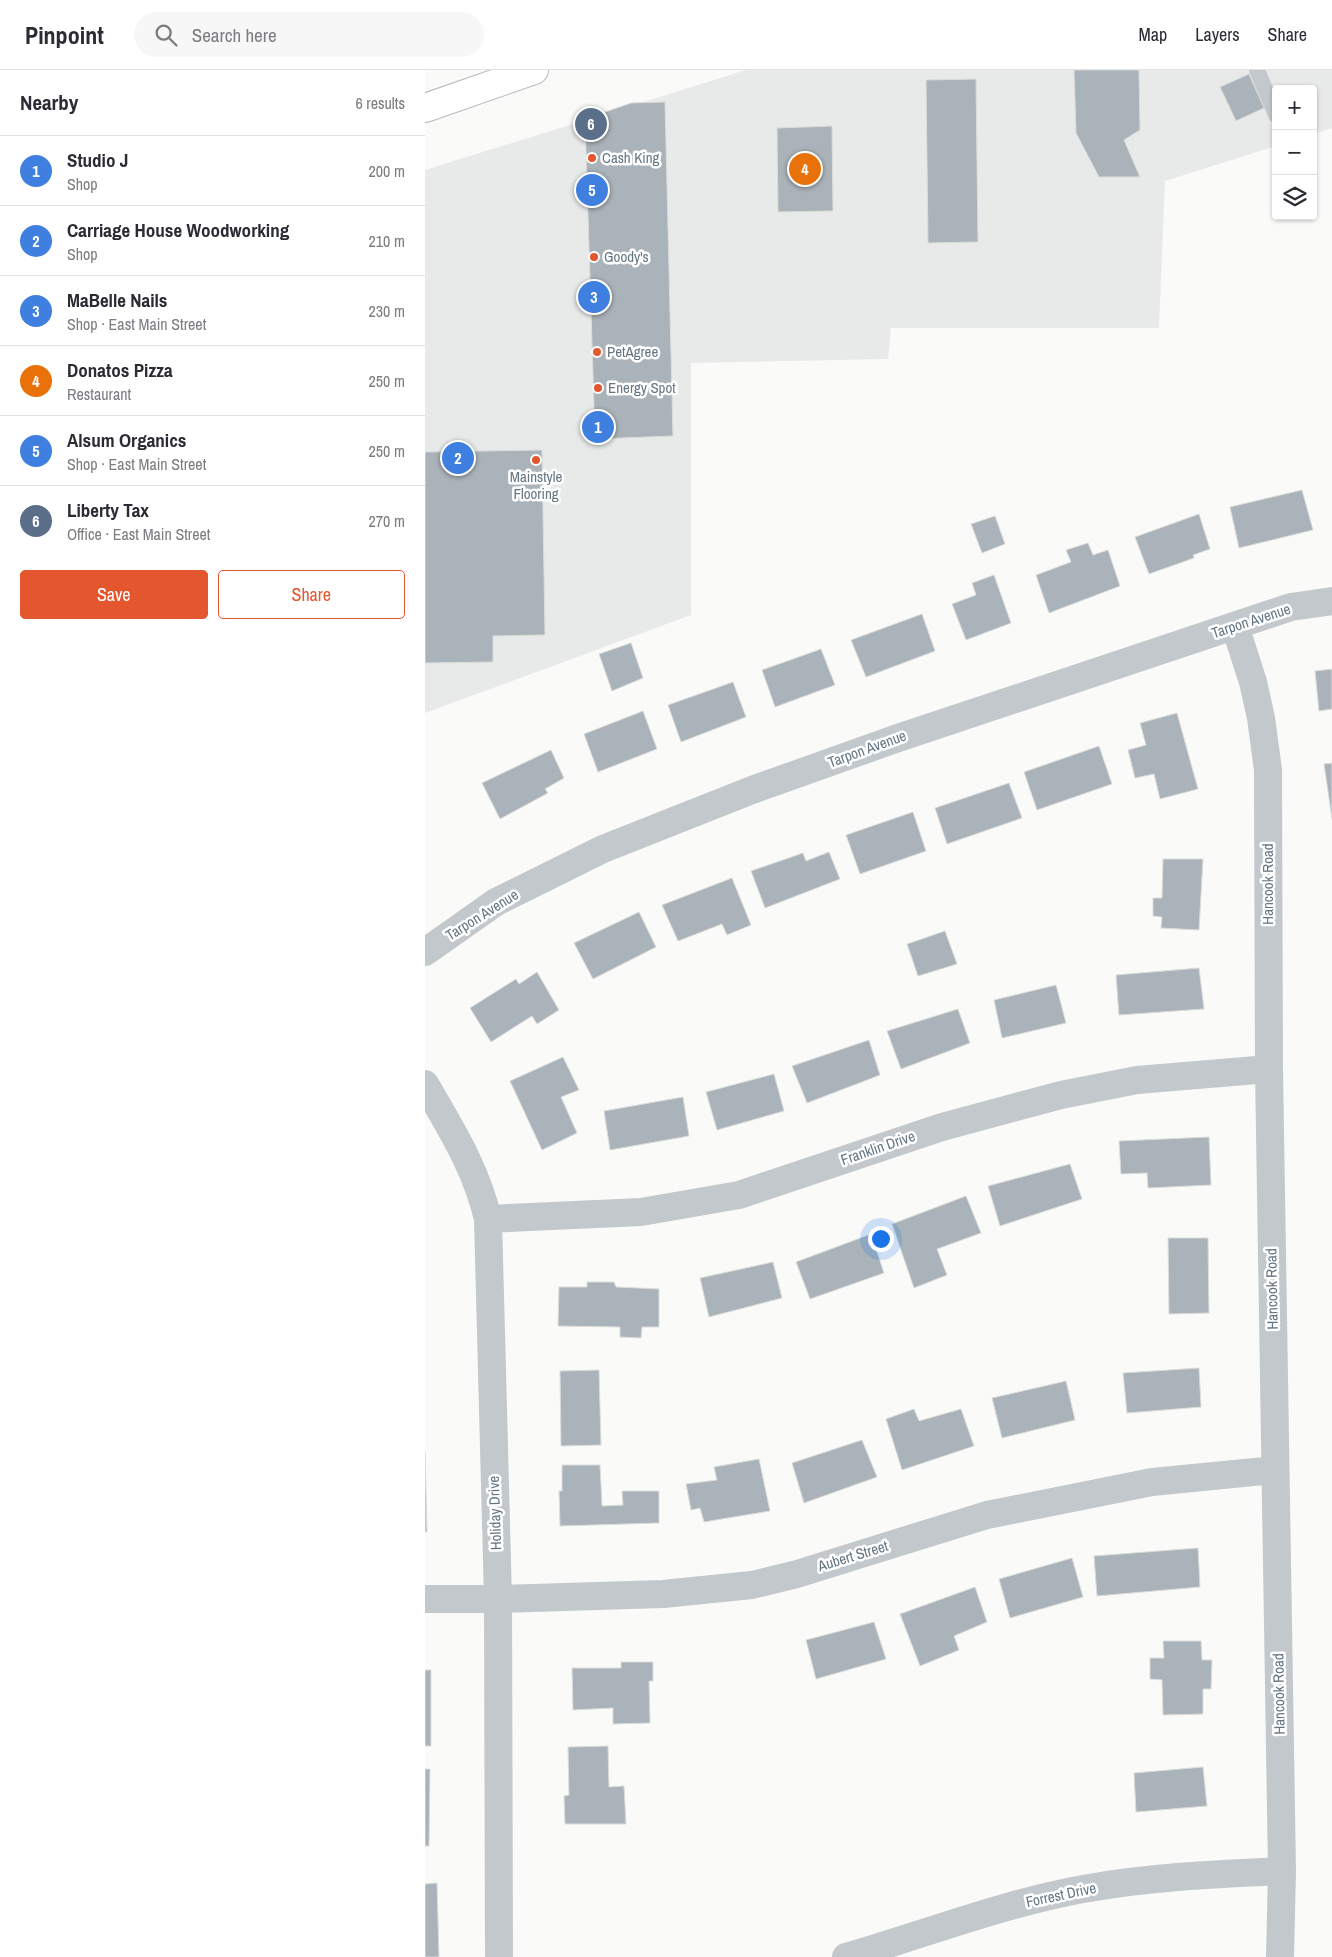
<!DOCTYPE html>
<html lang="en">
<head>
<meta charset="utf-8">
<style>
  body { margin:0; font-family:"Archivo Narrow",sans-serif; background:#f7f7f7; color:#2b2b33 }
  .controls { position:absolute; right:15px; top:15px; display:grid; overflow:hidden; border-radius:5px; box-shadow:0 1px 4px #0004 }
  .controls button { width:45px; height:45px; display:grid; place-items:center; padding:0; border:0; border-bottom:1px solid #e1e1e2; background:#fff; color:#2b2b33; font:25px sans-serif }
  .you { position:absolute; left:455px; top:1168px; width:18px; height:18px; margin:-12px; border:4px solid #fff; border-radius:50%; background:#1a73e8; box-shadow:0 0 0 8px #1a73e833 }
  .badge { display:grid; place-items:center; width:32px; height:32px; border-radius:50%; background:#e4572e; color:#fff; font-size:16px; font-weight:700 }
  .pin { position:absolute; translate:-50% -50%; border:2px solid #fff; box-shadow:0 1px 5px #0006 }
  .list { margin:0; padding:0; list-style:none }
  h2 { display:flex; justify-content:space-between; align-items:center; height:65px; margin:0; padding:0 20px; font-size:21px }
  h2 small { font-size:16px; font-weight:400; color:#7c7c81 }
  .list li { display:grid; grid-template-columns:32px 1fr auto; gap:15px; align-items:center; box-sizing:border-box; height:70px; padding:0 20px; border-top:1px solid #e1e1e2 }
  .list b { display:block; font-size:19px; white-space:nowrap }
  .list p { margin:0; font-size:16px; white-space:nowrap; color:#7c7c81 }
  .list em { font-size:16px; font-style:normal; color:#7c7c81 }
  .actions { display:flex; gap:10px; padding:15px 20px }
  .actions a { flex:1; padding:11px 0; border:1px solid #e4572e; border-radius:5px; text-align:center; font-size:18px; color:#e4572e }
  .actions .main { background:#e4572e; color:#fff }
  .icon { flex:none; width:28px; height:28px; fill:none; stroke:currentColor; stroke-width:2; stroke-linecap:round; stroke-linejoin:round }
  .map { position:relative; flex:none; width:907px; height:1887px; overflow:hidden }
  header { display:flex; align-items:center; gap:30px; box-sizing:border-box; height:70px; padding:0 25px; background:#fff; border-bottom:1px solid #e1e1e2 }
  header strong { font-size:24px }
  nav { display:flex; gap:28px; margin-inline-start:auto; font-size:18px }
  .search { width:350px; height:45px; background:#f7f7f7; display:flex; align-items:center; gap:12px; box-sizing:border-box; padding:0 18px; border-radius:28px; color:#7c7c81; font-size:19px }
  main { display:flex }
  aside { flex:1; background:#fff }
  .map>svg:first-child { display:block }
  .built { fill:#e8e9e9 }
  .building { fill:#aab3b9; stroke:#dcdcda }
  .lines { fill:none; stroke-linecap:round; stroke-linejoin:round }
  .primary-casing { stroke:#b5babe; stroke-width:30 }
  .service { stroke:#c3c8cc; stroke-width:16 }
  .minor { stroke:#c3c8cc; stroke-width:28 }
  .primary { stroke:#fff; stroke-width:28 }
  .poi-dot { fill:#e4572e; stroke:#fff; stroke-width:2 }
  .labels { text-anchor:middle; stroke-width:5; stroke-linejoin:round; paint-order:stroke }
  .poi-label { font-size:15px; fill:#657683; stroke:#fff; text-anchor:start }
  .street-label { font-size:15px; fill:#657683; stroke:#fff }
</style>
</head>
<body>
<header>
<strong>Pinpoint</strong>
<div class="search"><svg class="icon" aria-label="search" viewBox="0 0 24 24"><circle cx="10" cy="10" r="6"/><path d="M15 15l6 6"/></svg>Search here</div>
<nav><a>Map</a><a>Layers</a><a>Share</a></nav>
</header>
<main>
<aside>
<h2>Nearby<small>6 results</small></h2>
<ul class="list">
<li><span class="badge" style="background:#3f7fe0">1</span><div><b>Studio J</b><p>Shop</p></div><em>200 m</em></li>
<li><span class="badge" style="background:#3f7fe0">2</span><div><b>Carriage House Woodworking</b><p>Shop</p></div><em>210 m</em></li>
<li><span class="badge" style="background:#3f7fe0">3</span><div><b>MaBelle Nails</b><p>Shop · East Main Street</p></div><em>230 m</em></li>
<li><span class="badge" style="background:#e8710a">4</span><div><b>Donatos Pizza</b><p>Restaurant</p></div><em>250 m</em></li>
<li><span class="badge" style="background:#3f7fe0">5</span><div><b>Alsum Organics</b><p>Shop · East Main Street</p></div><em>250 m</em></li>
<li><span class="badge" style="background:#5c6f8a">6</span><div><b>Liberty Tax</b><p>Office · East Main Street</p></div><em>270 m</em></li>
</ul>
<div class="actions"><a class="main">Save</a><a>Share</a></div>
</aside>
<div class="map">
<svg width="907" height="1887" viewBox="0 0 907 1887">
  <rect width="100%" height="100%" fill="#fafaf8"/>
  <path class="built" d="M 321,0 L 907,0 L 907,58 L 888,64 L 888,19 L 851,19 L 851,76 L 740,111 L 734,258 L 466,258 L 463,289 L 266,293 L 266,545 L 0,643 L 0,100 Z"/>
  <path class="building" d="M 649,0 L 714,0 L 715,60 L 699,70 L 715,107 L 674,107 L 651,63 Z
    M 824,4 L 839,38 L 811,51 L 795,17 Z
    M 551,9 L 553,172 L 503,173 L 501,10 Z
    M 240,32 L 248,366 L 170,369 L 160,49 L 206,33 Z
    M 407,56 L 408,141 L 353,142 L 352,58 Z
    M 117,380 L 120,565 L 68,566 L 68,592 L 0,593 L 0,382 Z
    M 877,420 L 888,460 L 814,478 L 805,437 Z
    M 774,444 L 785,479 L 768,485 L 769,488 L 724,504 L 710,467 Z
    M 570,446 L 580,474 L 557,483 L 546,454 Z
    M 663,473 L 668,485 L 683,480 L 695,516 L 624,543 L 611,505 L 646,492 L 641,480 Z
    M 569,505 L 586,553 L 541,570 L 527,534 L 551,525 L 547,513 Z
    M 497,544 L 510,581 L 441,607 L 426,570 Z
    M 206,573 L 218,608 L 187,621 L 174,584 Z
    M 396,579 L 410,615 L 350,637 L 337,600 Z
    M 907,599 L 907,639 L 894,641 L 890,601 Z
    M 308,612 L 321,647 L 256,672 L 243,635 Z
    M 218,641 L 232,679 L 173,702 L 159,664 Z
    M 752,643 L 773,719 L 735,729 L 729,704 L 710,708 L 703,680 L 721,675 L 715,653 Z
    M 674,676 L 687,714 L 612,740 L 599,702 Z
    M 126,680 L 139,708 L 120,719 L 123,723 L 75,749 L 57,713 Z
    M 907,693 L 907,749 L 899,694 Z
    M 584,713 L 597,748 L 522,774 L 510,738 Z
    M 488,742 L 501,781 L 435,804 L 421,765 Z
    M 404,782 L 415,809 L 340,838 L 326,801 L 378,783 L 381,791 Z
    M 738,789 L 778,789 L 774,860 L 736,858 L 737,847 L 728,846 L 728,828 L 737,828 Z
    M 307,808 L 326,855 L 302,865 L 297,854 L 253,871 L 237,835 Z
    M 214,842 L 231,877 L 168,909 L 149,873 Z
    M 520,861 L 532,894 L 493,906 L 482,874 Z
    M 774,898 L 779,939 L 694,945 L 691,905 Z
    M 112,902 L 134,940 L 112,954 L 107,946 L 66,972 L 45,938 L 91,909 L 94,914 Z
    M 631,915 L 641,953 L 577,968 L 569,930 Z
    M 533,939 L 545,973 L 476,999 L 462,961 Z
    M 444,970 L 455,1005 L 382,1033 L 367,996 Z
    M 138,987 L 154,1020 L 136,1027 L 152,1063 L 117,1080 L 85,1011 Z
    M 349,1004 L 359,1041 L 292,1060 L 281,1022 Z
    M 258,1027 L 264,1066 L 185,1080 L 179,1041 Z
    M 784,1067 L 786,1115 L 723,1118 L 722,1103 L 696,1104 L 694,1071 Z
    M 645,1094 L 657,1129 L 575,1156 L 563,1116 Z
    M 541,1126 L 556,1163 L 512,1179 L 522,1205 L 489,1218 L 467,1154 Z
    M 446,1164 L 459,1203 L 385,1229 L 371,1192 Z
    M 743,1168 L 783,1168 L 784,1243 L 744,1244 Z
    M 348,1192 L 357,1228 L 284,1247 L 275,1208 Z
    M 162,1212 L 189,1212 L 191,1217 L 234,1219 L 234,1257 L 217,1257 L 216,1268 L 195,1267 L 195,1257 L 133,1256 L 134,1217 L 162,1217 Z
    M 774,1298 L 776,1337 L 702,1343 L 698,1303 Z
    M 174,1300 L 176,1375 L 136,1376 L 135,1301 Z
    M 641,1311 L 650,1350 L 577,1368 L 567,1328 Z
    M 489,1339 L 494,1351 L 536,1339 L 549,1376 L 477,1400 L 461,1349 Z
    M 437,1370 L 452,1407 L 379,1433 L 367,1393 Z
    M 0,1382 L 2,1462 L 0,1462 Z
    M 334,1389 L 345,1441 L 279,1452 L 275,1438 L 266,1440 L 261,1414 L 292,1410 L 289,1397 Z
    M 137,1395 L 175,1395 L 177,1436 L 198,1435 L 197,1421 L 234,1421 L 234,1453 L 135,1456 L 134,1421 L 137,1421 Z
    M 773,1478 L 775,1517 L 672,1526 L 669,1486 Z
    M 647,1488 L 658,1527 L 585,1548 L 574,1509 Z
    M 550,1517 L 562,1552 L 529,1566 L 534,1580 L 495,1596 L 475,1544 Z
    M 449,1552 L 461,1589 L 391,1609 L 381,1570 Z
    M 738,1571 L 776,1571 L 777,1590 L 787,1590 L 786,1619 L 778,1619 L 778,1644 L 738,1645 L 737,1610 L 725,1609 L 725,1588 L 739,1588 Z
    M 196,1592 L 228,1592 L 228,1611 L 224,1611 L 225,1653 L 188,1654 L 188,1638 L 148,1640 L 147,1598 L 196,1598 Z
    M 0,1600 L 6,1600 L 6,1676 L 0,1676 Z
    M 183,1676 L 184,1717 L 199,1716 L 201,1754 L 140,1754 L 139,1726 L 144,1725 L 143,1677 Z
    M 778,1697 L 782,1736 L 711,1742 L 709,1703 Z
    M 0,1699 L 5,1699 L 4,1776 L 0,1776 Z
    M 12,1813 L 14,1887 L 0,1887 L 0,1814 Z"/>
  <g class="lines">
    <defs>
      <path id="primary" d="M 0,38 L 109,0"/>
    </defs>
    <use href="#primary" class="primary-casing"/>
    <path class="service" d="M 832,0 L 851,45"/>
    <path class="minor" d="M 810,556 L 828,612 L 836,648 L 843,700 L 844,999 L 857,1801 L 855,1887
      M 0,882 L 71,832 L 178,779 L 327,720 L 473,668 L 866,537 L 907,531
      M 0,1014 C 26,1059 51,1098 63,1149 L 73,1529 L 74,1887
      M 63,1149 L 216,1142 L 314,1125 L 517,1057 L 636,1025 L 712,1010 L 844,999
      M 0,1529 L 73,1529 L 238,1524 L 327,1515 L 372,1504 L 562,1445 L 727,1412 L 850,1400
      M 421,1887 C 500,1864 577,1834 658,1819 C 723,1807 791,1804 857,1801"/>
    <use href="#primary" class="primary"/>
  </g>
  <g class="poi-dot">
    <circle cx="167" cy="88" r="5"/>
    <circle cx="169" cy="187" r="5"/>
    <circle cx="172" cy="282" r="5"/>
    <circle cx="173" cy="318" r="5"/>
    <circle cx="111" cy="390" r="5"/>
  </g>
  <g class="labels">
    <g class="poi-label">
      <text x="177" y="93">Cash King</text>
      <text x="179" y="192">Goody's</text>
      <text x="182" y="287">PetAgree</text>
      <text x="183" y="323">Energy Spot</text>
      <text x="111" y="412" text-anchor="middle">Mainstyle<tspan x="111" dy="17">Flooring</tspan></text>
    </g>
    <g class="street-label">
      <text transform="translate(826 551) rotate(-18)" y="5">Tarpon Avenue</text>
      <text transform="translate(442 679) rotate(-20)" y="5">Tarpon Avenue</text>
      <text transform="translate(843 814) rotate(-90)" y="5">Hancook Road</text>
      <text transform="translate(57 845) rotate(-32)" y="5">Tarpon Avenue</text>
      <text transform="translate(453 1078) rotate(-19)" y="5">Franklin Drive</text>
      <text transform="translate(847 1219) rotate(-91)" y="5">Hancook Road</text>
      <text transform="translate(70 1443) rotate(-92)" y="5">Holiday Drive</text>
      <text transform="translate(428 1486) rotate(-17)" y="5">Aubert Street</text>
      <text transform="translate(854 1624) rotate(-91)" y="5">Hancook Road</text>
      <text transform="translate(636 1825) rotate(-12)" y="5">Forrest Drive</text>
    </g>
  </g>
</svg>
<div class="controls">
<button>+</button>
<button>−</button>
<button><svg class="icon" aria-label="layers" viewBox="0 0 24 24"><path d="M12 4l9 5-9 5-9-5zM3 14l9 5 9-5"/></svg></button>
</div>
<div class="you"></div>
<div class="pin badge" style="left:173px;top:357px;background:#3f7fe0">1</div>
<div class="pin badge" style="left:33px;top:388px;background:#3f7fe0">2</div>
<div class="pin badge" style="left:169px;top:227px;background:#3f7fe0">3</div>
<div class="pin badge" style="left:380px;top:99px;background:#e8710a">4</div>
<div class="pin badge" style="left:167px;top:120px;background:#3f7fe0">5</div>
<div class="pin badge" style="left:166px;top:54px;background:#5c6f8a">6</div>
</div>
</main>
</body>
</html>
